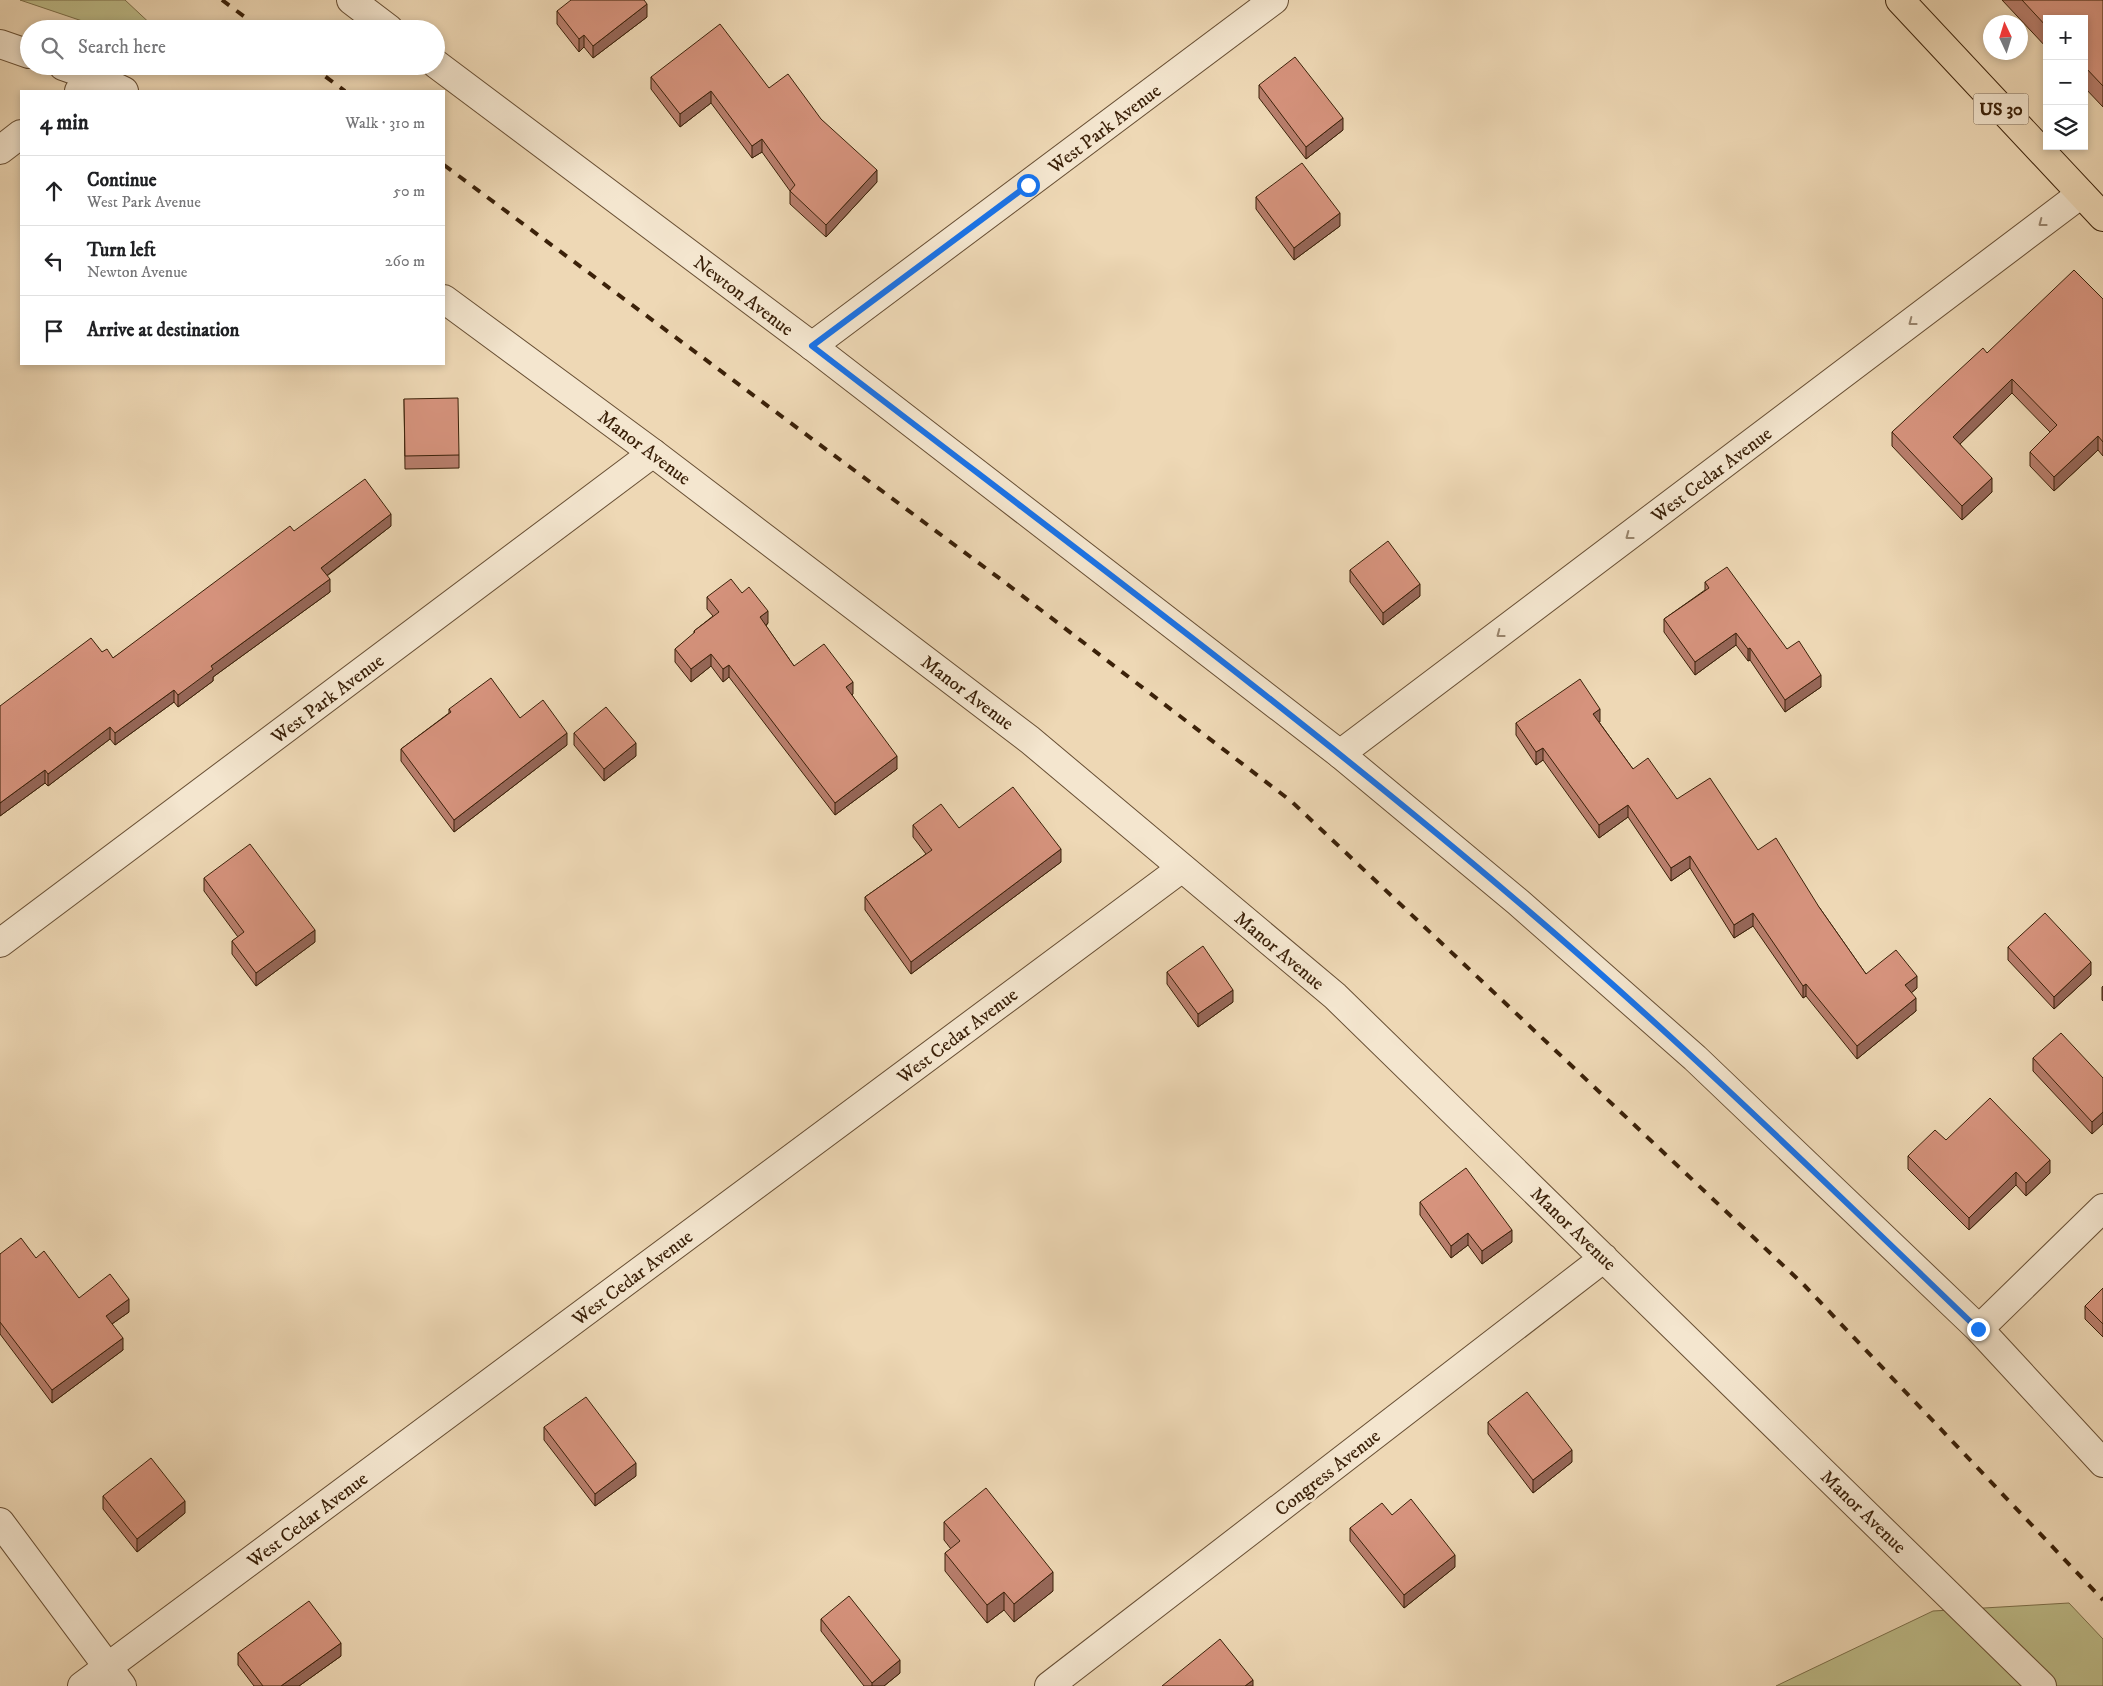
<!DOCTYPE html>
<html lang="en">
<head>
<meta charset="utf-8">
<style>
  body { margin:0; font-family:"IM FELL DW Pica",serif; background:#f2f2f2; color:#202124 }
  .controls { position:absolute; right:15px; top:15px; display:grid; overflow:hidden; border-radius:0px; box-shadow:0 2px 8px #0003 }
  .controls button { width:45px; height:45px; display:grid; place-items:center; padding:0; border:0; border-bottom:1px solid #e0e0e0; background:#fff; color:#202124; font:25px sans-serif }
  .compass { position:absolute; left:1983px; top:15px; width:45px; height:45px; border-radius:50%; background:#fff; box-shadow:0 2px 8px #0003; rotate:356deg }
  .stop { position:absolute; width:15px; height:15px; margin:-11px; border:4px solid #1a73e8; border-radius:50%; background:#fff }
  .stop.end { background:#1a73e8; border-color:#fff; box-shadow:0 1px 5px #0008 }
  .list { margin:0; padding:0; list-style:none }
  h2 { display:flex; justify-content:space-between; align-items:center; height:65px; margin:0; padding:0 20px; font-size:21px }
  h2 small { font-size:16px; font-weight:400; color:#757577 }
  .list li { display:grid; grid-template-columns:32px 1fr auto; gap:15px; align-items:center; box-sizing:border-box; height:70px; padding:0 20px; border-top:1px solid #e0e0e0 }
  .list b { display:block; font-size:19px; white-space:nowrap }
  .list p { margin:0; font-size:16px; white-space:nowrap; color:#757577 }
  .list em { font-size:16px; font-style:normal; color:#757577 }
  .icon { flex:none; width:28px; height:28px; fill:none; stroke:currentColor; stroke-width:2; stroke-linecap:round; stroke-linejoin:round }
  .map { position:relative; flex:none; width:2103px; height:1686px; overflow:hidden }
  .search { position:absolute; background:#fff; box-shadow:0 2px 8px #0003; left:20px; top:20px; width:425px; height:55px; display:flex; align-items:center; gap:12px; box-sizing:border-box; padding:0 18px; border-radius:28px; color:#757577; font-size:19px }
  .panel { position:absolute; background:#fff; box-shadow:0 2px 8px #0003; left:20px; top:90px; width:425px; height:275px; border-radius:0px }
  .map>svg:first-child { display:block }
  .green { fill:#bebd8a; stroke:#7c6f4a }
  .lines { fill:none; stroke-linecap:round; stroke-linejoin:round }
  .minor-casing { stroke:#684f34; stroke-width:30 }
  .tertiary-casing { stroke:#684f34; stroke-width:30 }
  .trunk-casing { stroke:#3b2109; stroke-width:30 }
  .minor { stroke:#f4e6cf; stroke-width:28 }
  .tertiary { stroke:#f4e6cf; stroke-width:28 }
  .trunk { stroke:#eed8b5; stroke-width:28 }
  .rail { stroke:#3b2109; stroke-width:4; stroke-dasharray:9 9; stroke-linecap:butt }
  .wall { fill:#b87e6c; stroke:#3b2109 }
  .shaded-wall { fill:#966758; stroke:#3b2109 }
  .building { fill:#d6937d; stroke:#3b2109 }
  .oneway { stroke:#98846c }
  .route { stroke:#1a73e8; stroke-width:6 }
  .labels { text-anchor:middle; stroke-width:5; stroke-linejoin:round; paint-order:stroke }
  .shield { fill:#f4e6cf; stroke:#725c44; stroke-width:1 }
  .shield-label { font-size:18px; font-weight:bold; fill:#3b2109 }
  .street-label { font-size:19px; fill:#3b2109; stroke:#f4e6cf }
</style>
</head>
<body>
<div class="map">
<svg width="2103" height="1686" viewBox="0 0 2103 1686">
  <rect width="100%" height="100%" fill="#eed8b5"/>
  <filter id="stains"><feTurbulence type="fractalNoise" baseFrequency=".004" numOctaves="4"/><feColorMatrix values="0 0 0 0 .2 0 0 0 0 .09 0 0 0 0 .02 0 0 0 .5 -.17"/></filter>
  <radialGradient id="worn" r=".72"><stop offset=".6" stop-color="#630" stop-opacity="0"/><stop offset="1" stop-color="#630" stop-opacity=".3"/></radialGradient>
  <path class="green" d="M 20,0 L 125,0 L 156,29 L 106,29 Z
    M 2069,1603 L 2103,1639 L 2103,1686 L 1776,1686 L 1933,1611 Z"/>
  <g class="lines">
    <defs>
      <path id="minor" d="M 79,91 L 97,78
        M 0,150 L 21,134
        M 812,346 L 1274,0
        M 1340,754 L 2081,194
        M 0,943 L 653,453
        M 82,1686 L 1182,868"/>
      <path id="tertiary" d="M 351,0 L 389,29
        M 0,44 L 29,54
        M 436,64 L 812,346 L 1340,754 L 1518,902 L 1695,1058 L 1979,1329 L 2103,1463
        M 63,66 L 97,78 L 124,91
        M 444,299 L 653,453 L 1030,740 L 1335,996 L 2042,1686
        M 1979,1329 L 2103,1208
        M 0,1522 L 122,1686
        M 1049,1686 L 1604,1258"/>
      <path id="trunk" d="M 1900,0 L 2103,217"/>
    </defs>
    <use href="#minor" class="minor-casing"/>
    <use href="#tertiary" class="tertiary-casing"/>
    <use href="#trunk" class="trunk-casing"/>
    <use href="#minor" class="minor"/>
    <use href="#tertiary" class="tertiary"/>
    <use href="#trunk" class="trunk"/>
    <path class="rail" d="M 222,0 L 261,29
      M 311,66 L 345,91
      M 444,165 L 1003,581 L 1291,801 L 1804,1285 L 2103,1600"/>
  </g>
  <path class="wall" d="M 2002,0 L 2103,0 L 2103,107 L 2084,87 L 2084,19 L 2047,19 L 2047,48 Z
    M 557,11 L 647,17 L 593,58 L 584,47 L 579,52 L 557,24 Z
    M 651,77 L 769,88 L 821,119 L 877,182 L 826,237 L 790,204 L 790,191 L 762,152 L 752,158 L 711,103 L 680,127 L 651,89 Z
    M 1259,85 L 1343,130 L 1306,159 L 1259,98 Z
    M 1256,197 L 1340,226 L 1294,260 L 1256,209 Z
    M 2103,299 L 2103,456 L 2098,450 L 2054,491 L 2030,466 L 2030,452 L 2050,432 L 2012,393 L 1960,444 L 1992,492 L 1962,520 L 1892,446 L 1892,432 L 1987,353 Z
    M 404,399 L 459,455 L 459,468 L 405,469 Z
    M 391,526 L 327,576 L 330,592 L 213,677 L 213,681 L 178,707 L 174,702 L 115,745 L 110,739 L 48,786 L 45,783 L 0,816 L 102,652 L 113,658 L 294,531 Z
    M 1350,570 L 1420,596 L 1383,625 L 1350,582 Z
    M 1705,582 L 1787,649 L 1821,687 L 1785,712 L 1750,660 L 1748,661 L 1736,645 L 1695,675 L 1664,632 L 1664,619 L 1705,590 Z
    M 742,593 L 768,623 L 766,626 L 794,666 L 853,694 L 852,695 L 897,769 L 835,815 L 729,677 L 723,682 L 711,666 L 691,682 L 675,662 L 675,649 L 694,634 L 694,631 L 713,616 L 707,609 L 707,597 Z
    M 449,709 L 520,718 L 567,745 L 454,832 L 401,761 L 401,749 L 449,713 Z
    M 1599,722 L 1633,769 L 1677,799 L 1758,850 L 1819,907 L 1866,974 L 1917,988 L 1911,993 L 1916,1011 L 1857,1059 L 1806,996 L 1803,998 L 1753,926 L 1734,938 L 1690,868 L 1671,881 L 1628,817 L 1599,838 L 1543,760 L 1536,765 L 1516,735 L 1516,723 L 1600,722 Z
    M 574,733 L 636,756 L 604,781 L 574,745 Z
    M 913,825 L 959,828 L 1061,862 L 911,974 L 865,910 L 865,897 L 926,854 L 913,837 Z
    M 204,878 L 315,942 L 256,986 L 232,954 L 232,941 L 238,937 L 204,891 Z
    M 2008,947 L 2091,975 L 2054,1009 L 2008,960 Z
    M 1167,972 L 1233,1002 L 1198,1027 L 1167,984 Z
    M 2103,986 L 2103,1001 L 2102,1000 L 2102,987 Z
    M 2033,1058 L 2103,1078 L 2092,1134 L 2033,1071 Z
    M 1946,1140 L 2050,1173 L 2026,1196 L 2016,1185 L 1969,1230 L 1908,1169 L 1908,1156 Z
    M 1420,1202 L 1512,1242 L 1482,1264 L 1468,1245 L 1451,1258 L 1420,1215 Z
    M 0,1254 L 36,1258 L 79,1298 L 129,1312 L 112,1324 L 123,1350 L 52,1403 L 0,1334 Z
    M 2103,1288 L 2103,1337 L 2085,1319 L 2085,1306 Z
    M 1488,1422 L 1572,1462 L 1533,1493 L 1488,1434 Z
    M 544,1427 L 636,1476 L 595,1506 L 544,1440 Z
    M 103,1496 L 185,1513 L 137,1552 L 103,1509 Z
    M 1392,1515 L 1455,1567 L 1404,1608 L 1350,1541 L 1350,1528 Z
    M 944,1522 L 1053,1591 L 1014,1622 L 1004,1610 L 987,1623 L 945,1571 L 945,1553 L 951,1549 L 944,1540 Z
    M 821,1619 L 900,1673 L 884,1686 L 864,1686 L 821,1631 Z
    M 238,1653 L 341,1656 L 299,1686 L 254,1686 L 238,1665 Z"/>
  <path class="shaded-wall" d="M 647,4 L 647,17 L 593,58 L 593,46 Z
    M 584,35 L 584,47 L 579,52 L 579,39 Z
    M 711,91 L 711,103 L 680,127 L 680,114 Z
    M 1343,118 L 1343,130 L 1306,159 L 1306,147 Z
    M 762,139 L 762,152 L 752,158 L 752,146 Z
    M 877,170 L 877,182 L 826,237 L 826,225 Z
    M 1340,213 L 1340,226 L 1294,260 L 1294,248 Z
    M 2012,379 L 2012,393 L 1953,451 L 1953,437 Z
    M 2098,436 L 2098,450 L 2054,491 L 2054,477 Z
    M 1992,478 L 1992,492 L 1962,520 L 1962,506 Z
    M 391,514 L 391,526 L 321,580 L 321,568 Z
    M 330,579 L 330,592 L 213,677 L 213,681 L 178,707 L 178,695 L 211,666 Z
    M 1420,584 L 1420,596 L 1383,625 L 1383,613 Z
    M 768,611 L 768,623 L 760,630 L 760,617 Z
    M 1736,633 L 1736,645 L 1695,675 L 1695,662 Z
    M 1750,648 L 1750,660 L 1748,661 L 1748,649 Z
    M 711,654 L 711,666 L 691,682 L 691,669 Z
    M 729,665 L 729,677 L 723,682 L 723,669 Z
    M 1821,675 L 1821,687 L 1785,712 L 1785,700 Z
    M 853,682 L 853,694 L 846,700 L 846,687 Z
    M 174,690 L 174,702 L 115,745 L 115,733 Z
    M 1600,709 L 1600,722 L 1593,726 L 1593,714 Z
    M 110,727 L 110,739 L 48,786 L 48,774 Z
    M 567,733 L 567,745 L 454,832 L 454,820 Z
    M 636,743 L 636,756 L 604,781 L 604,769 Z
    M 1543,748 L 1543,760 L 1536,765 L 1536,752 Z
    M 897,756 L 897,769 L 835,815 L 835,803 Z
    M 45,770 L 45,783 L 0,816 L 0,803 Z
    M 1628,805 L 1628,817 L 1599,838 L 1599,825 Z
    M 1061,849 L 1061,862 L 911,974 L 911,962 Z
    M 1690,856 L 1690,868 L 1671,881 L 1671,868 Z
    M 1753,913 L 1753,926 L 1734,938 L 1734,925 Z
    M 315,930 L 315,942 L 256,986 L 256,973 Z
    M 2091,962 L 2091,975 L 2054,1009 L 2054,997 Z
    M 1917,976 L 1917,988 L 1905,998 L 1905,985 Z
    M 1806,984 L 1806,996 L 1803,998 L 1803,986 Z
    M 1233,990 L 1233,1002 L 1198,1027 L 1198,1014 Z
    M 1916,998 L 1916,1011 L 1857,1059 L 1857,1046 Z
    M 2103,1112 L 2103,1124 L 2092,1134 L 2092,1122 Z
    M 2050,1160 L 2050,1173 L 2026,1196 L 2026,1183 Z
    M 2016,1172 L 2016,1185 L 1969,1230 L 1969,1218 Z
    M 1512,1230 L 1512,1242 L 1482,1264 L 1482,1251 Z
    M 1468,1233 L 1468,1245 L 1451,1258 L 1451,1246 Z
    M 129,1299 L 129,1312 L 106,1328 L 106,1316 Z
    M 123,1338 L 123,1350 L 52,1403 L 52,1390 Z
    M 1572,1450 L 1572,1462 L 1533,1493 L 1533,1480 Z
    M 636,1463 L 636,1476 L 595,1506 L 595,1494 Z
    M 185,1501 L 185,1513 L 137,1552 L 137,1539 Z
    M 1455,1555 L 1455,1567 L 1404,1608 L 1404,1595 Z
    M 1053,1572 L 1053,1591 L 1014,1622 L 1014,1604 Z
    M 1004,1592 L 1004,1610 L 987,1623 L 987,1605 Z
    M 341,1643 L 341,1656 L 299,1686 L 281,1686 Z
    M 900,1660 L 900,1673 L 884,1686 L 872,1686 L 872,1683 Z
    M 1253,1680 L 1253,1686 L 1245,1686 Z"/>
  <path class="building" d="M 571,0 L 644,0 L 647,4 L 593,46 L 584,35 L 579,39 L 557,11 Z
    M 2022,0 L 2103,0 L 2103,86 L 2084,66 L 2084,19 L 2047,19 L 2047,27 Z
    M 720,24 L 769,88 L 788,74 L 821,119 L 877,170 L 826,225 L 790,191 L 795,185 L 762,139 L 752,146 L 711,91 L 680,114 L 651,77 Z
    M 1295,57 L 1343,118 L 1306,147 L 1259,85 Z
    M 1302,163 L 1340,213 L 1294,248 L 1256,197 Z
    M 2074,270 L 2103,299 L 2103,442 L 2098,436 L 2054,477 L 2030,452 L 2057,425 L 2012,379 L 1953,437 L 1992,478 L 1962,506 L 1892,432 L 1983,348 L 1987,353 Z
    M 458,398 L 459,455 L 405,456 L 404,399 Z
    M 365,479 L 391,514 L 321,568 L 330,579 L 211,666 L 213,669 L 178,695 L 174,690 L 115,733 L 110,727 L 48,774 L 45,770 L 0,803 L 0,706 L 91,638 L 102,652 L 107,649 L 113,658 L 290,526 L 294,531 Z
    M 1388,541 L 1420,584 L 1383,613 L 1350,570 Z
    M 1727,567 L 1787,649 L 1799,641 L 1821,675 L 1785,700 L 1750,648 L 1748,649 L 1736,633 L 1695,662 L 1664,619 L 1709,588 L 1705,582 Z
    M 731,579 L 742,593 L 749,587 L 768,611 L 760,617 L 794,666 L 824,644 L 853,682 L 846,687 L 897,756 L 835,803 L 729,665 L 723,669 L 711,654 L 691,669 L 675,649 L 695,632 L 694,631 L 719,612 L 707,597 Z
    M 491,678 L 520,718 L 543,700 L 567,733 L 454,820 L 401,749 L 451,712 L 449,709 Z
    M 1580,679 L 1600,709 L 1593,714 L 1633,769 L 1648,758 L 1677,799 L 1710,778 L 1758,850 L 1776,838 L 1819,907 L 1866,974 L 1896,950 L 1917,976 L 1905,985 L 1916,998 L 1857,1046 L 1806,984 L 1803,986 L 1753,913 L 1734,925 L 1690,856 L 1671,868 L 1628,805 L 1599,825 L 1543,748 L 1536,752 L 1516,723 Z
    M 606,707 L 636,743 L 604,769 L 574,733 Z
    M 1013,787 L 1061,849 L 911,962 L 865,897 L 932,850 L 913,825 L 941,804 L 959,828 Z
    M 250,844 L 315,930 L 256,973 L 232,941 L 244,932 L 204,878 Z
    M 2045,913 L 2091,962 L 2054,997 L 2008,947 Z
    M 1203,946 L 1233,990 L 1198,1014 L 1167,972 Z
    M 2061,1033 L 2103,1078 L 2103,1112 L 2092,1122 L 2033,1058 Z
    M 1990,1098 L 2050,1160 L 2026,1183 L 2016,1172 L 1969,1218 L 1908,1156 L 1935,1130 L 1946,1140 Z
    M 1466,1168 L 1512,1230 L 1482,1251 L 1468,1233 L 1451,1246 L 1420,1202 Z
    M 21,1238 L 36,1258 L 44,1251 L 79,1298 L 110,1274 L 129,1299 L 106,1316 L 123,1338 L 52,1390 L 0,1322 L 0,1254 Z
    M 2103,1288 L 2103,1324 L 2085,1306 Z
    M 1527,1392 L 1572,1450 L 1533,1480 L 1488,1422 Z
    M 586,1397 L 636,1463 L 595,1494 L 544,1427 Z
    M 151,1458 L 185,1501 L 137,1539 L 103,1496 Z
    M 986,1488 L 1053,1572 L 1014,1604 L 1004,1592 L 987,1605 L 945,1553 L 960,1541 L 944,1522 Z
    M 1411,1499 L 1455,1555 L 1404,1595 L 1350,1528 L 1382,1503 L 1392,1515 Z
    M 849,1596 L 900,1660 L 872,1683 L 821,1619 Z
    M 309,1601 L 341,1643 L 281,1686 L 263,1686 L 238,1653 Z
    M 1220,1639 L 1253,1680 L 1245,1686 L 1162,1686 Z"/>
  <defs><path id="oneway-chevron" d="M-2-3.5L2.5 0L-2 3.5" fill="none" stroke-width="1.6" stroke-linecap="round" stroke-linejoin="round" transform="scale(1.25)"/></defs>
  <g class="oneway">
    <use href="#oneway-chevron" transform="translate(2042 223) rotate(143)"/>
    <use href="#oneway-chevron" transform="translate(1912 322) rotate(143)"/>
    <use href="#oneway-chevron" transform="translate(1629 536) rotate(143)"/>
    <use href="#oneway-chevron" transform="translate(1500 634) rotate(143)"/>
  </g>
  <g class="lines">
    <path class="route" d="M 1028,185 L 812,346 C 1049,529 1290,707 1517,901 C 1677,1037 1827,1184 1978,1329"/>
  </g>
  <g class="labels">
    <rect class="shield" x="1973.5" y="93.5" width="55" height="31" rx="4"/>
    <g class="shield-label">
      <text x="2001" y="115">US 30</text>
    </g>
    <g class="street-label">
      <text transform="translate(1104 128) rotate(-37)" y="7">West Park Avenue</text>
      <text transform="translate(744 295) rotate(37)" y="7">Newton Avenue</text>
      <text transform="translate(645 447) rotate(37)" y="7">Manor Avenue</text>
      <text transform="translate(1711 474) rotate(-37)" y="7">West Cedar Avenue</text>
      <text transform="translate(968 692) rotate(37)" y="7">Manor Avenue</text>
      <text transform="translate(327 698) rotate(-37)" y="7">West Park Avenue</text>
      <text transform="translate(1280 950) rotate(40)" y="7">Manor Avenue</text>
      <text transform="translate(957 1035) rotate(-37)" y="7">West Cedar Avenue</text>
      <text transform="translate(1574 1228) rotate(44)" y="7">Manor Avenue</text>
      <text transform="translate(632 1277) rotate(-37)" y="7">West Cedar Avenue</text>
      <text transform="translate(1327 1472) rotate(-38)" y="7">Congress Avenue</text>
      <text transform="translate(1864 1511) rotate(44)" y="7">Manor Avenue</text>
      <text transform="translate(307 1519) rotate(-37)" y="7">West Cedar Avenue</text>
    </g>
  </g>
  <rect width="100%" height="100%" filter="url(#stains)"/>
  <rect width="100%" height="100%" fill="url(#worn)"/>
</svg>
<div class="controls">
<button>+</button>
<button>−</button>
<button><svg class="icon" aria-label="layers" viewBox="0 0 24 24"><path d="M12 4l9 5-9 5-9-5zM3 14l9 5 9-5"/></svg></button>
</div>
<svg class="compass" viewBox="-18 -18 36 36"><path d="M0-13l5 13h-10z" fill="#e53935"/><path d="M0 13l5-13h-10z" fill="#757577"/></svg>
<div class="stop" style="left:1028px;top:185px"></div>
<div class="stop end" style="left:1978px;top:1329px"></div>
<div class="search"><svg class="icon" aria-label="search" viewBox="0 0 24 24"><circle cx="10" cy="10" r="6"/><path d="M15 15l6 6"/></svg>Search here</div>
<section class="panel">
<h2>4 min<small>Walk · 310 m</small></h2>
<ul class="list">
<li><svg class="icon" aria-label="ahead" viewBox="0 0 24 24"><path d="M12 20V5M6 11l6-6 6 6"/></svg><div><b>Continue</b><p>West Park Avenue</p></div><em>50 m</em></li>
<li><svg class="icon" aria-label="left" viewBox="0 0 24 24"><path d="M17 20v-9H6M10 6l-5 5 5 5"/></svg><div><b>Turn left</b><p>Newton Avenue</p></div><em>260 m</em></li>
<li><svg class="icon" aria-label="arrive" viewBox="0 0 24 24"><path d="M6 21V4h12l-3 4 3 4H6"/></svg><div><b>Arrive at destination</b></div></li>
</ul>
</section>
</div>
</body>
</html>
